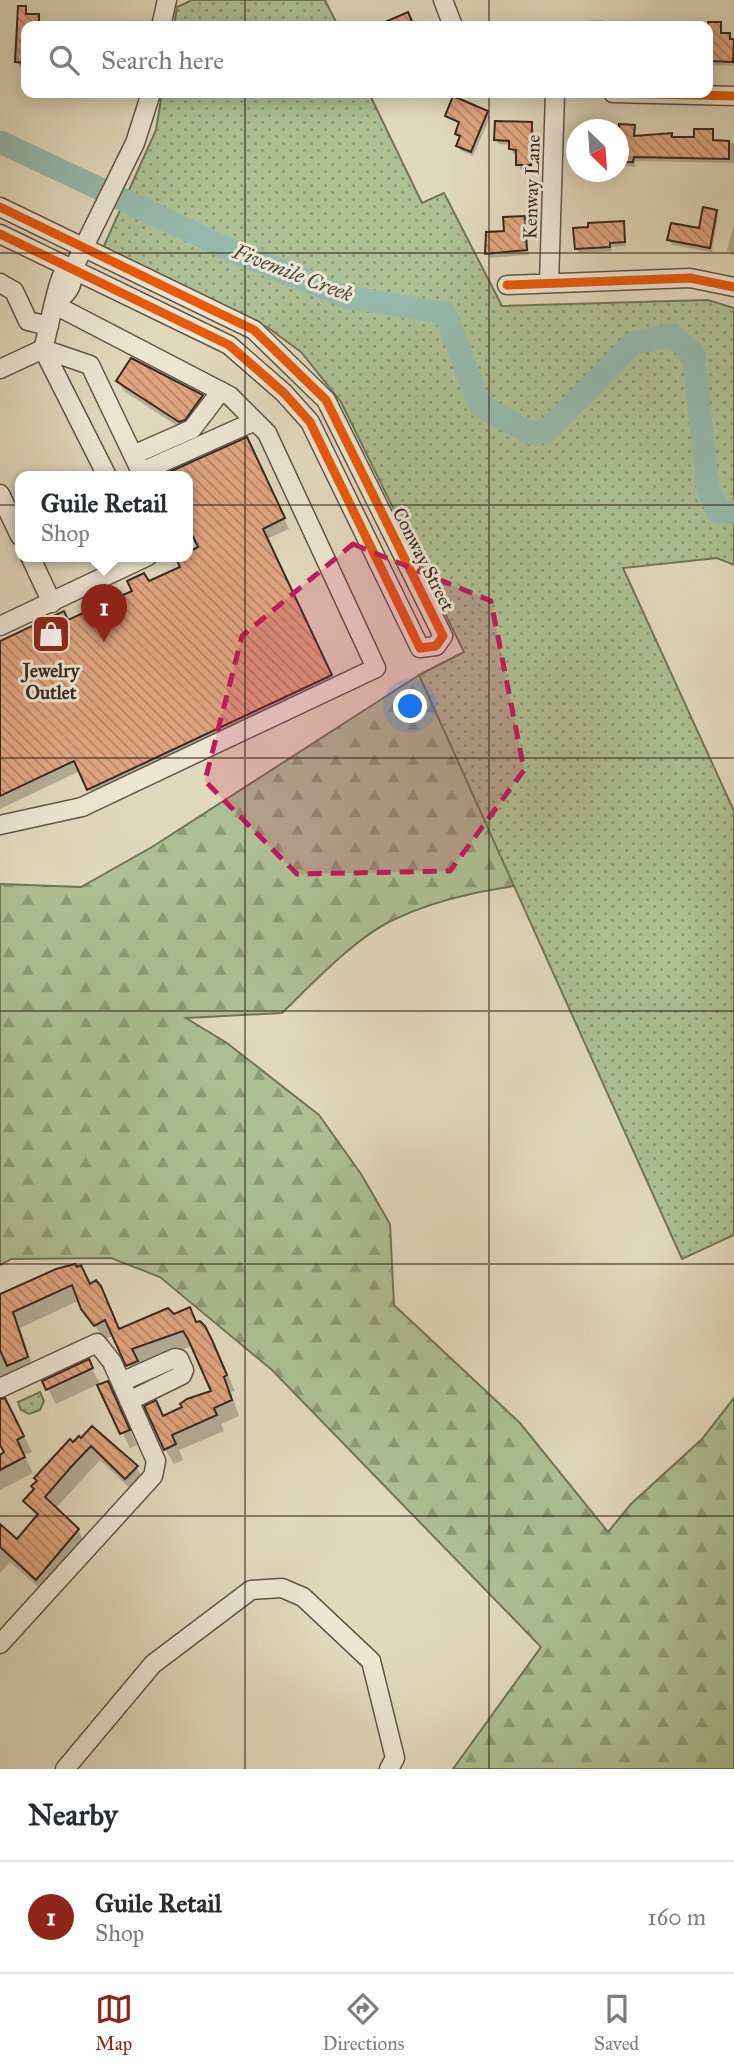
<!DOCTYPE html>
<html lang="en">
<head>
<meta charset="utf-8">
<style>
  body { margin:0; font-family:"IM FELL Great Primer",serif; background:#f2f2f3; color:#2b2b33 }
  .compass { position:absolute; left:566px; top:119px; width:63px; height:63px; border-radius:50%; background:#fff; box-shadow:0 4px 18px #0003; rotate:155deg }
  .you { position:absolute; left:411px; top:707px; width:24px; height:24px; margin:-18px; border:5px solid #fff; border-radius:50%; background:#1a73e8; box-shadow:0 0 0 10px #1a73e833 }
  .badge { display:grid; place-items:center; width:46px; height:46px; border-radius:50%; background:#8f2418; color:#fff; font-size:23px; font-weight:700 }
  .pin { position:absolute; translate:-50% -58px; filter:drop-shadow(0 2px 4px #0008) }
  .pin::after { content:''; position:absolute; top:37px; width:24px; height:21px; background:inherit; clip-path:polygon(0 0,100% 0,50% 100%) }
  .popup { position:absolute; left:15px; top:471px; width:178px; height:91px; box-sizing:border-box; display:grid; place-content:center; border-radius:14px; background:#fff; filter:drop-shadow(0 2px 5px #0005); font-size:23px; white-space:nowrap; color:#7c7c81 }
  .popup b { font-size:26px; color:#2b2b33 }
  .popup::after { content:''; position:absolute; left:50%; top:100%; margin-left:-14px; border:14px solid transparent; border-top-color:#fff }
  .list { margin:0; padding:0; list-style:none }
  h2 { display:flex; justify-content:space-between; align-items:center; height:91px; margin:0; padding:0 28px; font-size:30px }
  h2 small { font-size:23px; font-weight:400; color:#7c7c81 }
  .list li { display:grid; grid-template-columns:46px 1fr auto; gap:21px; align-items:center; box-sizing:border-box; height:112px; padding:0 28px; border-top:2px solid #e1e1e2 }
  .list b { display:block; font-size:26px; white-space:nowrap }
  .list p { margin:0; font-size:23px; white-space:nowrap; color:#7c7c81 }
  .list em { font-size:23px; font-style:normal; color:#7c7c81 }
  .icon { flex:none; width:38px; height:38px; fill:none; stroke:currentColor; stroke-width:2; stroke-linecap:round; stroke-linejoin:round }
  .map { position:relative; flex:none; width:734px; height:1769px; overflow:hidden }
  .search { position:absolute; background:#fff; box-shadow:0 4px 18px #0003; left:21px; right:21px; top:21px; height:77px; display:flex; align-items:center; gap:18px; box-sizing:border-box; padding:0 24px; border-radius:14px; color:#7c7c81; font-size:26px }
  .sheet { height:203px; background:#fff }
  nav { display:flex; justify-content:space-around; align-items:center; box-sizing:border-box; height:98px; border-top:2px solid #e1e1e2; background:#fff; font-size:19px; color:#7c7c81 }
  nav a { display:grid; justify-items:center; gap:4px }
  nav .on { color:#8f2418 }
  .map>svg:first-child { display:block }
  .forest { fill:url(#forest-firs); stroke:#73745a; stroke-width:2 }
  .park { fill:url(#park-dots); stroke:#73745a; stroke-width:2 }
  .shadow { fill:#0003 }
  .lines { fill:none; stroke-linecap:round; stroke-linejoin:round }
  .river { stroke:#95baad; stroke-width:23 }
  .building { fill:url(#building-back-hatch); stroke:#392821; stroke-width:2 }
  .minor-casing { stroke:#635448; stroke-width:21 }
  .minor { stroke:#ece6d3; stroke-width:18 }
  .cycleway-casing { stroke:#ece6d3; stroke-width:13 }
  .cycleway { stroke:#e8590c; stroke-width:9 }
  .marked { fill:#c2185b; fill-opacity:0.2; stroke:#c2185b; stroke-width:5; stroke-dasharray:14 9; stroke-linejoin:round }
  .grid { fill:none; stroke:#392821; stroke-width:2; stroke-opacity:0.55 }
  .labels { text-anchor:middle; stroke-width:6; stroke-linejoin:round; paint-order:stroke }
  .street-label { font-size:19px; fill:#392821; stroke:#ece6d3 }
  .poi-label { font-size:19px; font-weight:bold; fill:#392821; stroke:#ece6d3 }
  .water-label { font-size:21px; font-style:italic; fill:#504c44; stroke:#ece6d3 }
</style>
</head>
<body>
<div class="map">
<svg width="734" height="1769" viewBox="0 0 734 1769">
  <defs>
    <pattern id="forest-firs" width="22" height="20" patternUnits="userSpaceOnUse" patternTransform="scale(1.75)"><rect width="22" height="20" fill="#adc094"/><path d="M5 1l3.5 6h-7zM16 11l3.5 6h-7z" fill="#8e9c78"/></pattern>
    <pattern id="park-dots" width="8" height="8" patternUnits="userSpaceOnUse" patternTransform="scale(1.75)"><rect width="8" height="8" fill="#adc094"/><path d="M2 2h.1M6 6h.1" fill="none" stroke="#8e9c78" stroke-width="1.8" stroke-linecap="round"/></pattern>
    <pattern id="building-back-hatch" width="6" height="6" patternUnits="userSpaceOnUse" patternTransform="scale(1.75)"><rect width="6" height="6" fill="#e0a580"/><path d="M-1 5l2 2M0 0l6 6M5-1l2 2" fill="none" stroke="#b78668"/></pattern>
  </defs>
  <rect width="100%" height="100%" fill="#e1d9bc"/>
  <filter id="stains"><feTurbulence type="fractalNoise" baseFrequency=".00286" numOctaves="4"/><feColorMatrix values="0 0 0 0 .2 0 0 0 0 .09 0 0 0 0 .02 0 0 0 .5 -.17"/></filter>
  <radialGradient id="worn" r=".72"><stop offset=".6" stop-color="#630" stop-opacity="0"/><stop offset="1" stop-color="#630" stop-opacity=".3"/></radialGradient>
  <path class="forest" d="M 465,652 L 564,879 C 505,887 447,894 393,920 C 355,938 313,983 282,1013 L 186,1018 L 227,1043 L 319,1115 L 361,1174 L 390,1224 L 394,1305 L 520,1423 L 608,1532 L 631,1504 L 702,1439 L 734,1398 L 734,1769 L 453,1769 L 541,1647 L 272,1370 L 160,1277 L 111,1258 L 11,1259 L 0,1265 L 0,884 L 81,887 L 152,847 L 419,675 Z"/>
  <path class="park" d="M 192,0 L 325,0 L 338,26 L 174,26 L 177,7 Z
    M 162,93 L 369,93 L 422,203 L 444,193 L 502,306 L 708,300 L 734,308 L 734,565 L 717,558 L 623,568 L 734,811 L 734,1235 L 682,1259 L 419,675 L 464,652 L 341,402 L 301,352 L 267,327 L 103,248 L 156,130 Z
    M 40,1392 L 44,1401 L 40,1410 L 29,1414 L 21,1410 L 18,1402 Z"/>
  <path class="shadow" d="M 19,15 L 38,16 L 44,26 L 26,26 L 26,72 L 23,72 L 17,62 Z
    M 591,20 L 603,20 L 611,26 L 590,26 Z
    M 720,23 L 723,35 L 729,35 L 734,41 L 734,66 L 708,65 L 708,27 Z
    M 487,112 L 490,117 L 473,156 L 460,150 L 458,146 L 461,139 L 456,134 L 460,125 L 447,116 Z
    M 531,124 L 534,129 L 532,169 L 520,169 L 518,154 L 513,154 L 511,145 L 499,144 L 496,140 Z
    M 588,125 L 634,127 L 636,137 L 671,135 L 673,138 L 696,139 L 712,131 L 714,142 L 734,143 L 734,163 L 635,161 L 635,167 L 623,166 L 618,154 L 618,130 L 587,130 Z
    M 716,211 L 718,216 L 712,252 L 672,245 L 669,240 L 700,230 Z
    M 524,218 L 529,255 L 490,258 L 487,253 Z
    M 623,223 L 626,246 L 611,247 L 612,251 L 579,253 L 576,248 Z
    M 734,224 L 734,256 L 727,250 Z
    M 132,360 L 202,397 L 208,407 L 186,432 L 124,391 L 118,381 Z
    M 252,450 L 289,529 L 267,539 L 336,686 L 94,799 L 80,771 L 0,809 L 0,642 L 68,622 L 182,567 L 188,554 L 200,548 L 188,517 L 188,476 Z
    M 80,1267 L 91,1285 L 100,1287 L 120,1330 L 174,1316 L 197,1324 L 213,1343 L 235,1391 L 231,1392 L 239,1416 L 221,1424 L 224,1431 L 179,1450 L 183,1460 L 174,1464 L 165,1449 L 155,1403 L 164,1417 L 214,1392 L 193,1346 L 139,1364 L 145,1377 L 137,1381 L 114,1335 L 104,1340 L 80,1300 L 20,1328 L 35,1372 L 0,1388 L 0,1302 Z
    M 88,1362 L 105,1392 L 107,1383 L 137,1445 L 130,1448 L 99,1384 L 56,1404 L 48,1389 Z
    M 0,1405 L 14,1417 L 32,1452 L 24,1455 L 33,1473 L 0,1490 L 0,1455 L 6,1452 L 0,1442 Z
    M 79,1438 L 136,1467 L 145,1483 L 135,1493 L 100,1460 L 55,1509 L 78,1530 L 86,1546 L 46,1594 L 10,1562 L 0,1573 L 0,1530 L 17,1542 L 37,1518 L 25,1501 Z"/>
  <g class="lines">
    <path class="river" d="M 0,142 L 226,248 L 346,297 L 445,313 L 480,405 L 529,433 L 549,429 L 632,344 L 671,335 L 693,353 L 708,488 L 718,512 L 734,512"/>
  </g>
  <path class="building" d="M 18,6 L 26,6 L 26,14 L 39,14 L 39,26 L 26,26 L 26,63 L 15,62 Z
    M 408,12 L 414,26 L 376,26 Z
    M 708,22 L 721,22 L 721,33 L 730,33 L 730,39 L 734,39 L 733,62 L 708,61 Z
    M 453,96 L 488,111 L 471,152 L 456,146 L 460,136 L 455,134 L 459,122 L 445,116 Z
    M 495,121 L 532,122 L 531,165 L 516,165 L 516,150 L 509,149 L 509,141 L 494,140 Z
    M 619,124 L 635,125 L 634,136 L 672,133 L 672,137 L 694,137 L 694,129 L 713,129 L 713,140 L 729,141 L 729,159 L 634,157 L 633,162 L 619,162 Z
    M 703,207 L 717,210 L 710,248 L 667,240 L 671,223 L 699,228 Z
    M 525,216 L 527,250 L 485,254 L 486,232 L 504,231 L 503,217 Z
    M 624,221 L 625,242 L 610,243 L 610,247 L 575,249 L 573,228 L 588,227 L 588,223 Z
    M 131,358 L 203,395 L 185,420 L 179,422 L 116,381 Z
    M 247,437 L 285,518 L 263,529 L 332,675 L 87,790 L 74,761 L 0,796 L 0,641 L 64,611 L 68,620 L 132,591 L 127,581 L 144,573 L 149,581 L 180,567 L 175,556 L 188,556 L 188,552 L 198,547 L 189,528 L 192,526 L 188,518 L 188,476 L 160,476 Z
    M 75,1264 L 77,1267 L 81,1265 L 90,1284 L 96,1280 L 101,1286 L 119,1329 L 168,1308 L 174,1314 L 190,1307 L 196,1322 L 200,1321 L 205,1326 L 212,1340 L 227,1375 L 224,1377 L 232,1400 L 214,1408 L 217,1415 L 172,1435 L 176,1444 L 164,1450 L 144,1406 L 156,1400 L 163,1416 L 182,1407 L 180,1404 L 187,1399 L 211,1391 L 188,1339 L 183,1331 L 132,1349 L 138,1361 L 126,1366 L 105,1320 L 94,1326 L 81,1309 L 72,1285 L 13,1312 L 28,1357 L 7,1366 L 0,1350 L 0,1294 L 56,1269 Z
    M 89,1359 L 93,1368 L 46,1390 L 42,1381 Z
    M 108,1381 L 130,1430 L 120,1434 L 97,1385 Z
    M 5,1398 L 24,1436 L 17,1440 L 25,1457 L 0,1470 L 0,1455 L 4,1452 L 0,1445 L 0,1399 Z
    M 92,1426 L 138,1466 L 125,1479 L 91,1446 L 71,1467 L 45,1497 L 79,1529 L 36,1580 L 0,1547 L 0,1524 L 17,1539 L 38,1514 L 23,1501 L 34,1489 L 31,1486 L 37,1481 L 34,1478 L 70,1439 L 73,1442 L 79,1436 L 81,1438 Z"/>
  <g class="lines">
    <defs>
      <path id="minor" d="M 443,0 L 453,26
        M 161,26 L 167,0
        M 613,93 L 734,96
        M 0,207 L 254,330 L 326,400 L 443,636 L 436,646 L 420,648 L 310,422 L 284,393 L 229,345 L 0,234
        M 0,283 L 14,291 L 28,321 L 49,326
        M 549,283 L 555,93
        M 507,285 L 690,278 L 734,287
        M 57,300 C 70,293 73,284 73,269 L 135,143 L 151,93
        M 43,349 L 90,365 L 143,476
        M 43,349 L 107,476
        M 0,369 L 43,349 C 47,336 58,279 63,274 C 66,272 70,271 73,269
        M 133,455 L 192,429 L 221,391
        M 141,472 L 255,421
        M 0,494 L 20,536
        M 30,556 L 52,603
        M 0,626 L 148,556
        M 0,825 L 82,807 L 376,668 L 267,433 L 230,396 L 55,305
        M 121,1382 L 175,1358 L 179,1359 L 184,1370 L 182,1375 L 129,1401
        M 0,1388 L 97,1343 L 112,1362 L 156,1461 L 153,1476 L 0,1644
        M 65,1769 L 153,1664 L 251,1590 L 282,1588 L 303,1597 L 371,1661 L 395,1758 L 389,1769"/>
    </defs>
    <use href="#minor" class="minor-casing"/>
    <use href="#minor" class="minor"/>
    <defs>
      <path id="cycleway" d="M 613,93 L 734,96
        M 0,207 L 254,330 L 326,400 L 443,636 L 436,646 L 420,648 L 310,422 L 284,393 L 229,345 L 0,234
        M 507,285 L 690,278 L 734,287"/>
    </defs>
    <use href="#cycleway" class="cycleway-casing"/>
    <use href="#cycleway" class="cycleway"/>
  </g>
  <path class="marked" d="M 353,544 L 491,601 L 524,770 L 450,871 L 297,874 L 205,781 L 242,636 Z"/>
  <path class="grid" d="M 245,0 L 245,26M 489,0 L 489,26M 245,93 L 245,1769M 489,93 L 489,1769M 0,253 L 734,253M 0,505 L 734,505M 0,758 L 734,758M 0,1011 L 734,1011M 0,1264 L 734,1264M 0,1516 L 734,1516"/>
  <defs>
    <symbol id="shop-square" viewBox="-11 -11 22 22"><rect x="-9" y="-9" width="18" height="18" rx="4" fill="#8f2418" stroke="#ece6d3"/><path d="M-5-2.5h2.3a2.7 3.5 0 0 1 5.4 0H5L5.5 6h-11ZM-1.5-2.5h3a1.5 2.3 0 0 0-3 0Z" fill="#fff"/></symbol>
  </defs>
  <g fill-rule="evenodd">
    <use href="#shop-square" x="29" y="612" width="44" height="44"/>
  </g>
  <g class="labels">
    <g class="street-label">
      <text transform="translate(531 187) rotate(-88)" y="7">Kenway Lane</text>
      <text transform="translate(424 559) rotate(63)" y="7">Conway Street</text>
    </g>
    <g class="poi-label">
      <text x="51" y="677">Jewelry<tspan x="51" dy="22">Outlet</tspan></text>
    </g>
    <g class="water-label">
      <text transform="translate(293 273) rotate(21)" y="7">Fivemile Creek</text>
    </g>
  </g>
  <rect width="100%" height="100%" filter="url(#stains)"/>
  <rect width="100%" height="100%" fill="url(#worn)"/>
</svg>
<svg class="compass" viewBox="-18 -18 36 36"><path d="M0-13l5 13h-10z" fill="#e53935"/><path d="M0 13l5-13h-10z" fill="#7c7c81"/></svg>
<div class="you"></div>
<div class="pin badge" style="left:104px;top:642px">1</div>
<div class="popup"><b>Guile Retail</b>Shop</div>
<div class="search"><svg class="icon" aria-label="search" viewBox="0 0 24 24"><circle cx="10" cy="10" r="6"/><path d="M15 15l6 6"/></svg>Search here</div>
</div>
<section class="sheet">
<h2>Nearby<small></small></h2>
<ul class="list">
<li><span class="badge">1</span><div><b>Guile Retail</b><p>Shop</p></div><em>160 m</em></li>
</ul>
</section>
<nav>
<a class="on"><svg class="icon" aria-label="map" viewBox="0 0 24 24"><path d="M3 6l6-2 6 2 6-2v14l-6 2-6-2-6 2zM9 4v14M15 6v14"/></svg>Map</a>
<a><svg class="icon" aria-label="directions" viewBox="0 0 24 24"><path d="M12 3l9 9-9 9-9-9zM9 14v-3h6M13 9l2 2-2 2"/></svg>Directions</a>
<a><svg class="icon" aria-label="saved" viewBox="0 0 24 24"><path d="M7 4h10v16l-5-4-5 4z"/></svg>Saved</a>
</nav>
</body>
</html>
